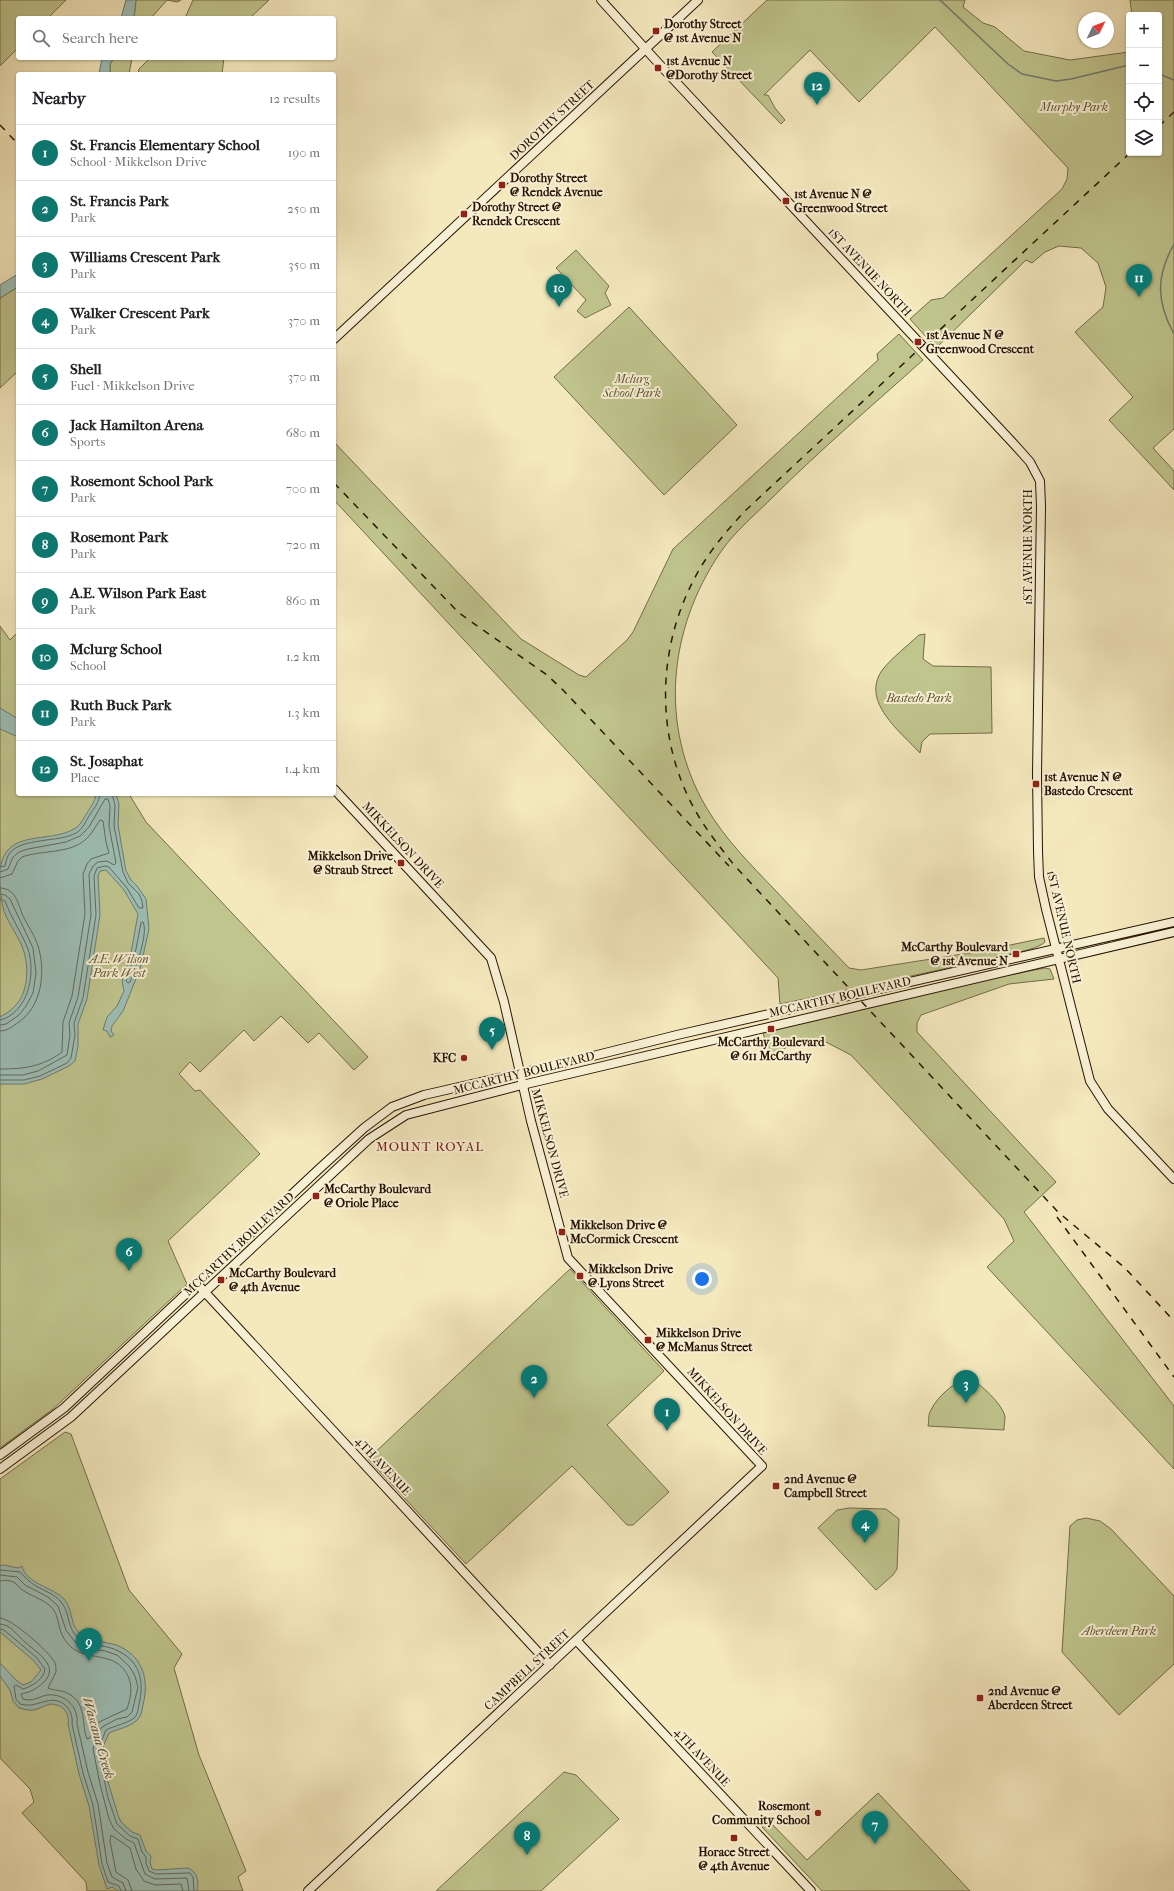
<!DOCTYPE html>
<html lang="en">
<head>
<meta charset="utf-8">
<style>
  body { margin:0; font-family:"IM FELL French Canon",serif; background:#f2f2f2; color:#202124 }
  .controls { position:absolute; right:12px; top:12px; display:grid; overflow:hidden; border-radius:4px; box-shadow:0 1px 3px #0004 }
  .controls button { width:36px; height:36px; display:grid; place-items:center; padding:0; border:0; border-bottom:1px solid #e0e0e0; background:#fff; color:#202124; font:20px sans-serif }
  .compass { position:absolute; left:1078px; top:12px; width:36px; height:36px; border-radius:50%; background:#fff; box-shadow:0 1px 3px #0004; rotate:47deg }
  .you { position:absolute; left:702px; top:1279px; width:14px; height:14px; margin:-10px; border:3px solid #fff; border-radius:50%; background:#1a73e8; box-shadow:0 0 0 6px #1a73e833 }
  .badge { display:grid; place-items:center; width:26px; height:26px; border-radius:50%; background:#0f766e; color:#fff; font-size:13px; font-weight:700 }
  .pin { position:absolute; translate:-50% -33px; filter:drop-shadow(0 1px 2px #0008) }
  .pin::after { content:''; position:absolute; top:21px; width:14px; height:12px; background:inherit; clip-path:polygon(0 0,100% 0,50% 100%) }
  .list { margin:0; padding:0; list-style:none }
  h2 { display:flex; justify-content:space-between; align-items:center; height:52px; margin:0; padding:0 16px; font-size:17px }
  h2 small { font-size:13px; font-weight:400; color:#757577 }
  .list li { display:grid; grid-template-columns:26px 1fr auto; gap:12px; align-items:center; box-sizing:border-box; height:56px; padding:0 16px; border-top:1px solid #e0e0e0 }
  .list b { display:block; font-size:15px; white-space:nowrap }
  .list p { margin:0; font-size:13px; white-space:nowrap; color:#757577 }
  .list em { font-size:13px; font-style:normal; color:#757577 }
  .icon { flex:none; width:22px; height:22px; fill:none; stroke:currentColor; stroke-width:2; stroke-linecap:round; stroke-linejoin:round }
  .map { position:relative; flex:none; width:1174px; height:1891px; overflow:hidden }
  .search { position:absolute; background:#fff; box-shadow:0 1px 3px #0004; left:16px; top:16px; width:320px; height:44px; display:flex; align-items:center; gap:10px; box-sizing:border-box; padding:0 14px; border-radius:4px; color:#757577; font-size:15px }
  .panel { position:absolute; background:#fff; box-shadow:0 1px 3px #0004; left:16px; top:72px; width:320px; height:724px; border-radius:4px }
  .map>svg:first-child { display:block }
  .green { fill:#c0c58e; stroke:#746c48 }
  .water { fill:#9dbfb7; stroke:#6e7b6f }
  .lines { fill:none; stroke-linecap:round; stroke-linejoin:round }
  .shore { stroke:#626a5c; stroke-width:1 }
  .stream { stroke:#6e7b6f; stroke-width:1.5 }
  .secondary-casing { stroke:#271402; stroke-width:10 }
  .secondary { stroke:#f8f0d4; stroke-width:8 }
  .rail { stroke:#271402; stroke-width:1.5; stroke-dasharray:7 7; stroke-linecap:butt }
  .poi-dot { fill:#8f2418; stroke:#f8f0d4; stroke-width:1.5 }
  .labels { text-anchor:middle; stroke-width:4; stroke-linejoin:round; paint-order:stroke }
  .poi-label { font-size:12px; font-weight:bold; fill:#271402; stroke:#f8f0d4; text-anchor:start }
  .park-label { font-size:12px; font-style:italic; fill:#5d5233; stroke:#f8f0d4 }
  .street-label { font-size:12px; fill:#271402; stroke:#f8f0d4 }
  .neighbourhood-label { font-size:13px; letter-spacing:1px; fill:#7a1f14; stroke:#f8f0d4 }
  .water-label { font-size:13px; font-style:italic; fill:#505041; stroke:#f8f0d4 }
</style>
</head>
<body>
<div class="map">
<svg width="1174" height="1891" viewBox="0 0 1174 1891">
  <rect width="100%" height="100%" fill="#f4e8bd"/>
  <filter id="stains"><feTurbulence type="fractalNoise" baseFrequency=".005" numOctaves="4"/><feColorMatrix values="0 0 0 0 .2 0 0 0 0 .09 0 0 0 0 .02 0 0 0 .5 -.17"/></filter>
  <radialGradient id="worn" r=".72"><stop offset=".6" stop-color="#630" stop-opacity="0"/><stop offset="1" stop-color="#630" stop-opacity=".3"/></radialGradient>
  <path class="green" d="M 0,0 L 66,0 L 48,18 L 18,18 L 18,48 L 0,66 Z
    M 136,0 L 181,0 L 177,2 L 167,0 L 151,18 L 134,18 Z
    M 193,0 L 269,0 L 250,18 L 185,18 Z
    M 767,0 L 965,0 L 963,7 L 983,23 L 995,27 L 1024,51 L 1070,60 L 1129,52 L 1129,153 L 1159,153 L 1159,15 L 1132,15 L 1130,0 L 1174,0 L 1174,429 L 1153,448 L 1174,471 L 1174,490 L 1109,420 L 1133,397 L 1075,332 L 1103,307 L 1106,287 L 1098,263 L 1081,248 L 1059,246 L 1045,252 L 1032,263 L 1026,260 L 936,348 L 910,319 L 931,300 L 943,298 L 1062,189 L 1067,179 L 1068,168 L 935,27 L 859,102 L 810,50 L 764,95 L 768,95 L 775,108 L 785,120 L 781,124 L 712,52 Z
    M 114,58 L 132,58 L 129,74 L 110,74 L 110,64 Z
    M 150,58 L 224,58 L 222,74 L 138,74 L 139,69 Z
    M 576,250 L 609,286 L 605,293 L 611,305 L 585,318 L 577,311 L 586,300 L 556,268 Z
    M 18,287 L 18,371 L 0,388 L 0,298 Z
    M 629,307 L 737,425 L 664,495 L 554,377 Z
    M 899,334 L 923,360 C 873,405 821,449 773,497 C 755,515 734,532 720,553 C 668,630 659,726 706,807 C 725,839 750,864 775,890 C 799,916 824,942 849,968 L 861,970 L 976,952 L 1044,938 L 1045,942 C 1038,950 997,957 984,960 C 916,975 849,990 780,1004 L 778,978 L 334,500 L 334,442 L 521,639 L 579,675 L 586,677 L 627,640 L 633,632 L 673,549 L 878,360 L 877,354 Z
    M 0,626 L 10,640 L 18,632 L 18,794 L 129,794 L 146,822 L 368,1057 L 354,1070 L 319,1033 L 308,1043 L 281,1016 L 254,1041 L 244,1030 L 200,1072 L 190,1062 L 179,1074 L 195,1091 L 200,1090 L 260,1154 L 168,1241 L 187,1284 L 53,1409 L 0,1448 Z
    M 925,634 L 923,659 L 933,666 L 991,667 L 992,733 L 930,734 L 922,742 L 920,753 C 901,732 859,701 883,669 C 893,657 907,646 919,635 Z
    M 1045,968 L 1050,969 L 1054,979 L 1009,984 L 921,1015 L 917,1023 L 917,1032 L 1056,1182 L 1024,1212 L 1174,1406 L 1174,1469 L 987,1267 L 1014,1241 L 1004,1219 L 851,1055 L 820,1039 L 796,1042 L 768,1058 L 763,1031 L 943,988 Z
    M 570,1269 L 664,1371 L 607,1425 L 669,1492 L 633,1525 L 627,1525 L 572,1466 L 466,1564 L 368,1459 Z
    M 969,1377 C 980,1384 1003,1404 1005,1417 C 1005,1420 1004,1426 1004,1430 L 928,1426 C 929,1421 928,1414 931,1410 C 937,1397 955,1381 969,1377 Z
    M 65,1432 L 71,1434 L 129,1590 L 182,1654 L 174,1668 L 199,1755 L 246,1871 L 238,1877 L 243,1891 L 87,1891 L 86,1882 L 22,1813 L 34,1802 L 30,1789 L 0,1758 L 0,1479 Z
    M 849,1508 L 886,1509 L 899,1519 L 897,1569 L 893,1575 L 876,1590 L 818,1528 L 837,1510 Z
    M 1086,1518 L 1100,1521 L 1111,1529 L 1174,1596 L 1174,1664 L 1119,1715 L 1062,1652 L 1070,1526 L 1077,1520 Z
    M 564,1772 L 576,1775 L 619,1819 L 541,1891 L 436,1891 Z
    M 878,1793 L 970,1891 L 822,1891 L 762,1827 L 769,1821 L 807,1860 Z"/>
  <path class="water" d="M 126,0 L 136,0 L 134,18 L 121,18 Z
    M 102,58 L 114,58 L 110,64 L 110,74 L 99,74 Z
    M 18,274 L 18,287 L 0,298 L 0,285 Z
    M 0,708 L 18,719 L 18,737 L 0,729 Z
    M 96,794 L 116,794 L 119,804 L 118,825 L 126,871 L 131,880 L 137,886 L 146,899 L 149,929 L 140,969 L 123,1011 L 112,1026 L 111,1031 L 114,1035 L 110,1037 L 107,1031 L 103,1030 L 107,1017 L 117,1006 L 124,991 L 122,981 L 131,953 L 138,914 L 124,890 L 106,870 L 100,871 L 98,876 L 100,915 L 87,999 L 78,1024 L 78,1046 L 75,1061 L 69,1066 L 42,1079 L 24,1084 L 0,1084 L 0,1017 C 5,1014 11,1011 15,1006 C 28,993 29,969 24,952 C 20,938 9,925 4,911 C 0,898 0,882 0,869 C 6,828 48,844 74,829 C 80,826 83,819 87,813 C 91,806 95,802 96,794 Z
    M 4,1565 L 18,1568 L 22,1566 C 26,1584 53,1587 64,1599 C 74,1610 69,1628 83,1636 C 94,1643 109,1641 121,1647 C 144,1659 149,1681 143,1705 C 142,1711 141,1717 136,1721 C 130,1727 117,1729 109,1733 L 102,1749 L 108,1782 L 118,1815 L 121,1822 L 132,1832 L 140,1835 L 146,1851 L 151,1856 L 150,1862 L 152,1869 L 156,1870 L 188,1868 C 198,1872 199,1882 197,1891 L 118,1891 L 112,1887 L 107,1889 L 99,1865 L 89,1806 L 79,1774 L 68,1724 C 70,1712 62,1704 50,1704 C 45,1705 39,1709 34,1710 C 29,1711 24,1709 19,1708 L 13,1701 L 10,1690 L 0,1676 L 0,1663 L 17,1681 L 23,1685 L 31,1682 L 41,1670 L 33,1660 L 0,1632 L 0,1566 Z"/>
  <g class="lines">
    <path class="shore" d="M 0,867 L 5,866 C 6,862 7,857 9,854 C 21,837 58,843 76,833 C 83,829 85,822 89,816 C 94,808 99,803 100,794
      M 0,872 L 8,869 L 13,857 L 19,852 L 28,849 L 66,842 L 80,836 L 89,827 L 105,799 L 108,799 L 110,806 L 109,826 L 116,863 L 114,865 L 107,861 L 98,862 L 93,866 L 89,874 L 91,915 L 78,997 L 69,1023 L 70,1035 L 67,1055 L 38,1071 L 23,1075 L 0,1075
      M 0,878 L 12,874 L 18,861 L 22,857 C 41,850 69,854 85,840 C 92,834 95,827 100,820 L 103,821 L 106,842 L 109,853 L 91,859 L 87,864 L 83,874 L 85,914 L 72,996 L 63,1022 L 62,1052 C 42,1067 23,1069 0,1069
      M 0,888 C 16,888 18,904 23,916 C 28,926 35,936 38,946 C 46,971 42,1006 19,1022 C 13,1026 8,1031 0,1031
      M 0,894 L 5,895 L 10,899 L 33,948 L 36,973 L 33,993 L 26,1006 L 19,1015 L 6,1024 L 0,1025
      M 0,899 L 5,901 C 11,918 22,933 28,949 C 34,967 31,992 20,1006 C 16,1012 7,1019 0,1020
      M 143,922 C 149,932 135,971 130,982 L 128,983 L 126,981 L 135,954 L 141,923 Z
      M 0,1080 L 24,1080 L 40,1076 L 67,1063 L 71,1058 L 75,1035 L 74,1023 L 83,998 L 96,915 L 94,876 L 97,868 L 105,866 L 109,867 L 127,888 L 139,908 L 143,908 L 142,901 L 139,894 L 128,883 L 123,872 L 114,826 L 115,805 L 112,794
      M 0,1570 L 20,1572 C 25,1577 29,1582 36,1586 C 44,1591 55,1594 61,1602 C 71,1613 66,1630 80,1639 C 92,1647 107,1644 120,1652 C 141,1663 144,1683 139,1704 C 138,1709 138,1714 134,1718 C 128,1723 114,1726 106,1730 L 98,1749 L 108,1798 L 117,1824 L 130,1836 L 138,1839 L 142,1852 L 146,1857 L 146,1863 L 149,1871 L 156,1874 L 190,1873 L 193,1877 L 194,1891
      M 0,1575 L 17,1577 L 25,1585 L 48,1597 L 58,1606 L 66,1630 L 75,1642 L 85,1648 L 105,1651 L 117,1655 L 129,1666 L 135,1676 L 138,1687 L 132,1712 L 127,1717 L 117,1719 L 102,1727 L 97,1735 L 93,1749 L 100,1784 L 109,1819 L 114,1829 L 126,1839 L 134,1843 L 145,1874 L 155,1879 L 187,1878 L 189,1891
      M 0,1581 C 4,1580 11,1580 15,1583 C 18,1585 20,1589 24,1591 C 33,1597 46,1600 53,1609 C 61,1620 56,1633 71,1647 C 88,1661 112,1652 125,1671 C 134,1684 131,1696 127,1709 L 99,1722 L 90,1738 L 87,1739 C 81,1723 87,1704 69,1694 C 63,1690 55,1691 48,1688 L 56,1672 C 56,1669 56,1666 55,1663 C 50,1652 11,1618 0,1618
      M 0,1624 C 10,1624 18,1636 25,1642 C 37,1653 61,1666 43,1683 C 36,1689 31,1692 21,1694 L 23,1699 C 33,1702 38,1697 47,1695 C 65,1693 79,1707 77,1724 L 88,1772 L 98,1804 L 107,1863 L 112,1877 L 123,1883 L 126,1891
      M 0,1629 L 4,1630 L 36,1657 L 45,1669 C 44,1679 33,1686 23,1689 L 16,1685 L 14,1686 L 16,1699 L 20,1704 C 32,1707 37,1703 47,1701 C 62,1697 74,1710 72,1724 L 83,1773 L 93,1805 L 102,1864 L 108,1882 L 119,1886 L 121,1891
      M 132,1891 L 128,1880 L 116,1872 L 110,1841 L 111,1835 L 130,1848 L 136,1869 L 144,1881 L 155,1885 L 181,1884 L 183,1891"/>
    <path class="stream" d="M 940,0 L 1008,64 L 1022,74 L 1056,81 L 1071,79 L 1129,65
      M 1159,74 L 1174,80
      M 1174,244 C 1156,276 1156,301 1174,334"/>
    <defs>
      <path id="secondary" d="M 601,0 L 661,66 L 1013,443 L 1030,462 L 1040,481 L 1041,506 L 1037,774 L 1038,851 L 1039,877 L 1046,909 L 1090,1081 L 1108,1109 L 1174,1179
        M 334,339 L 698,0
        M 201,1288 L 550,1665
        M 0,1455 L 64,1408 L 319,1169 L 364,1128 L 392,1107 L 424,1095 L 573,1061 L 677,1035 L 1174,922
        M 0,1469 L 71,1417 L 369,1139 L 406,1115 L 522,1085 L 1174,932
        M 576,1640 L 811,1891
        M 308,1891 L 762,1466 L 568,1258 L 531,1121 L 504,1002 L 491,958 L 334,789"/>
    </defs>
    <use href="#secondary" class="secondary-casing"/>
    <use href="#secondary" class="secondary"/>
    <path class="rail" d="M 0,125 L 18,144
      M 1159,126 L 1174,112
      M 1130,153 L 746,510 C 731,526 716,543 704,562 C 657,636 652,733 695,810 C 706,830 720,847 734,865 L 1058,1212 L 1125,1268 L 1174,1321
      M 334,483 L 459,613 L 547,675 L 563,690 L 729,866
      M 1057,1217 L 1174,1377"/>
  </g>
  <g class="poi-dot">
    <rect x="652" y="27" width="8" height="8" rx="2"/>
    <rect x="654" y="64" width="8" height="8" rx="2"/>
    <rect x="498" y="181" width="8" height="8" rx="2"/>
    <rect x="782" y="197" width="8" height="8" rx="2"/>
    <rect x="460" y="210" width="8" height="8" rx="2"/>
    <rect x="914" y="338" width="8" height="8" rx="2"/>
    <rect x="1032" y="780" width="8" height="8" rx="2"/>
    <rect x="397" y="859" width="8" height="8" rx="2"/>
    <rect x="1012" y="950" width="8" height="8" rx="2"/>
    <rect x="767" y="1025" width="8" height="8" rx="2"/>
    <circle cx="464" cy="1058" r="4"/>
    <rect x="312" y="1192" width="8" height="8" rx="2"/>
    <rect x="558" y="1228" width="8" height="8" rx="2"/>
    <rect x="576" y="1272" width="8" height="8" rx="2"/>
    <rect x="217" y="1276" width="8" height="8" rx="2"/>
    <rect x="644" y="1336" width="8" height="8" rx="2"/>
    <rect x="772" y="1482" width="8" height="8" rx="2"/>
    <rect x="976" y="1694" width="8" height="8" rx="2"/>
    <circle cx="818" cy="1813" r="4"/>
    <rect x="730" y="1834" width="8" height="8" rx="2"/>
  </g>
  <g class="labels">
    <g class="poi-label">
      <text x="664" y="28">Dorothy Street<tspan x="664" dy="14">@ 1st Avenue N</tspan></text>
      <text x="666" y="65">1st Avenue N<tspan x="666" dy="14">@Dorothy Street</tspan></text>
      <text x="510" y="182">Dorothy Street<tspan x="510" dy="14">@ Rendek Avenue</tspan></text>
      <text x="794" y="198">1st Avenue N @<tspan x="794" dy="14">Greenwood Street</tspan></text>
      <text x="472" y="211">Dorothy Street @<tspan x="472" dy="14">Rendek Crescent</tspan></text>
      <text x="926" y="339">1st Avenue N @<tspan x="926" dy="14">Greenwood Crescent</tspan></text>
      <text x="1044" y="781">1st Avenue N @<tspan x="1044" dy="14">Bastedo Crescent</tspan></text>
      <text x="393" y="860" text-anchor="end">Mikkelson Drive<tspan x="393" dy="14">@ Straub Street</tspan></text>
      <text x="1008" y="951" text-anchor="end">McCarthy Boulevard<tspan x="1008" dy="14">@ 1st Avenue N</tspan></text>
      <text x="771" y="1046" text-anchor="middle">McCarthy Boulevard<tspan x="771" dy="14">@ 611 McCarthy</tspan></text>
      <text x="456" y="1062" text-anchor="end">KFC</text>
      <text x="324" y="1193">McCarthy Boulevard<tspan x="324" dy="14">@ Oriole Place</tspan></text>
      <text x="570" y="1229">Mikkelson Drive @<tspan x="570" dy="14">McCormick Crescent</tspan></text>
      <text x="588" y="1273">Mikkelson Drive<tspan x="588" dy="14">@ Lyons Street</tspan></text>
      <text x="229" y="1277">McCarthy Boulevard<tspan x="229" dy="14">@ 4th Avenue</tspan></text>
      <text x="656" y="1337">Mikkelson Drive<tspan x="656" dy="14">@ McManus Street</tspan></text>
      <text x="784" y="1483">2nd Avenue @<tspan x="784" dy="14">Campbell Street</tspan></text>
      <text x="988" y="1695">2nd Avenue @<tspan x="988" dy="14">Aberdeen Street</tspan></text>
      <text x="810" y="1810" text-anchor="end">Rosemont<tspan x="810" dy="14">Community School</tspan></text>
      <text x="734" y="1856" text-anchor="middle">Horace Street<tspan x="734" dy="14">@ 4th Avenue</tspan></text>
    </g>
    <g class="park-label">
      <text x="1074" y="111">Murphy Park</text>
      <text x="632" y="383">Mclurg<tspan x="632" dy="14">School Park</tspan></text>
      <text x="919" y="702">Bastedo Park</text>
      <text x="119" y="963">A.E. Wilson<tspan x="119" dy="14">Park West</tspan></text>
      <text x="1119" y="1635">Aberdeen Park</text>
    </g>
    <g class="street-label">
      <text transform="translate(552 120) rotate(-43)" y="4">DOROTHY STREET</text>
      <text transform="translate(870 272) rotate(47)" y="4">1ST AVENUE NORTH</text>
      <text transform="translate(1028 547) rotate(-90)" y="4">1ST AVENUE NORTH</text>
      <text transform="translate(403 845) rotate(47)" y="4">MIKKELSON DRIVE</text>
      <text transform="translate(1064 927) rotate(77)" y="4">1ST AVENUE NORTH</text>
      <text transform="translate(840 997) rotate(-13)" y="4">MCCARTHY BOULEVARD</text>
      <text transform="translate(524 1073) rotate(-14)" y="4">MCCARTHY BOULEVARD</text>
      <text transform="translate(550 1143) rotate(75)" y="4">MIKKELSON DRIVE</text>
      <text transform="translate(239 1244) rotate(-43)" y="4">MCCARTHY BOULEVARD</text>
      <text transform="translate(727 1411) rotate(48)" y="4">MIKKELSON DRIVE</text>
      <text transform="translate(383 1466) rotate(47)" y="4">4TH AVENUE</text>
      <text transform="translate(527 1670) rotate(-43)" y="4">CAMPBELL STREET</text>
      <text transform="translate(702 1757) rotate(47)" y="4">4TH AVENUE</text>
    </g>
    <g class="neighbourhood-label">
      <text x="430" y="1151">MOUNT ROYAL</text>
    </g>
    <g class="water-label">
      <text transform="translate(99 1738) rotate(74)" y="5">Wascana Creek</text>
    </g>
  </g>
  <rect width="100%" height="100%" filter="url(#stains)"/>
  <rect width="100%" height="100%" fill="url(#worn)"/>
</svg>
<div class="controls">
<button>+</button>
<button>−</button>
<button><svg class="icon" aria-label="locate" viewBox="0 0 24 24"><circle cx="12" cy="12" r="6"/><path d="M12 2v4M12 18v4M2 12h4M18 12h4"/></svg></button>
<button><svg class="icon" aria-label="layers" viewBox="0 0 24 24"><path d="M12 4l9 5-9 5-9-5zM3 14l9 5 9-5"/></svg></button>
</div>
<svg class="compass" viewBox="-18 -18 36 36"><path d="M0-13l5 13h-10z" fill="#e53935"/><path d="M0 13l5-13h-10z" fill="#757577"/></svg>
<div class="you"></div>
<div class="pin badge" style="left:667px;top:1431px">1</div>
<div class="pin badge" style="left:534px;top:1398px">2</div>
<div class="pin badge" style="left:966px;top:1403px">3</div>
<div class="pin badge" style="left:865px;top:1543px">4</div>
<div class="pin badge" style="left:492px;top:1050px">5</div>
<div class="pin badge" style="left:129px;top:1271px">6</div>
<div class="pin badge" style="left:875px;top:1844px">7</div>
<div class="pin badge" style="left:527px;top:1855px">8</div>
<div class="pin badge" style="left:89px;top:1661px">9</div>
<div class="pin badge" style="left:559px;top:307px">10</div>
<div class="pin badge" style="left:1139px;top:297px">11</div>
<div class="pin badge" style="left:817px;top:105px">12</div>
<div class="search"><svg class="icon" aria-label="search" viewBox="0 0 24 24"><circle cx="10" cy="10" r="6"/><path d="M15 15l6 6"/></svg>Search here</div>
<section class="panel">
<h2>Nearby<small>12 results</small></h2>
<ul class="list">
<li><span class="badge">1</span><div><b>St. Francis Elementary School</b><p>School · Mikkelson Drive</p></div><em>190 m</em></li>
<li><span class="badge">2</span><div><b>St. Francis Park</b><p>Park</p></div><em>250 m</em></li>
<li><span class="badge">3</span><div><b>Williams Crescent Park</b><p>Park</p></div><em>350 m</em></li>
<li><span class="badge">4</span><div><b>Walker Crescent Park</b><p>Park</p></div><em>370 m</em></li>
<li><span class="badge">5</span><div><b>Shell</b><p>Fuel · Mikkelson Drive</p></div><em>370 m</em></li>
<li><span class="badge">6</span><div><b>Jack Hamilton Arena</b><p>Sports</p></div><em>680 m</em></li>
<li><span class="badge">7</span><div><b>Rosemont School Park</b><p>Park</p></div><em>700 m</em></li>
<li><span class="badge">8</span><div><b>Rosemont Park</b><p>Park</p></div><em>720 m</em></li>
<li><span class="badge">9</span><div><b>A.E. Wilson Park East</b><p>Park</p></div><em>860 m</em></li>
<li><span class="badge">10</span><div><b>Mclurg School</b><p>School</p></div><em>1.2 km</em></li>
<li><span class="badge">11</span><div><b>Ruth Buck Park</b><p>Park</p></div><em>1.3 km</em></li>
<li><span class="badge">12</span><div><b>St. Josaphat</b><p>Place</p></div><em>1.4 km</em></li>
</ul>
</section>
</div>
</body>
</html>
